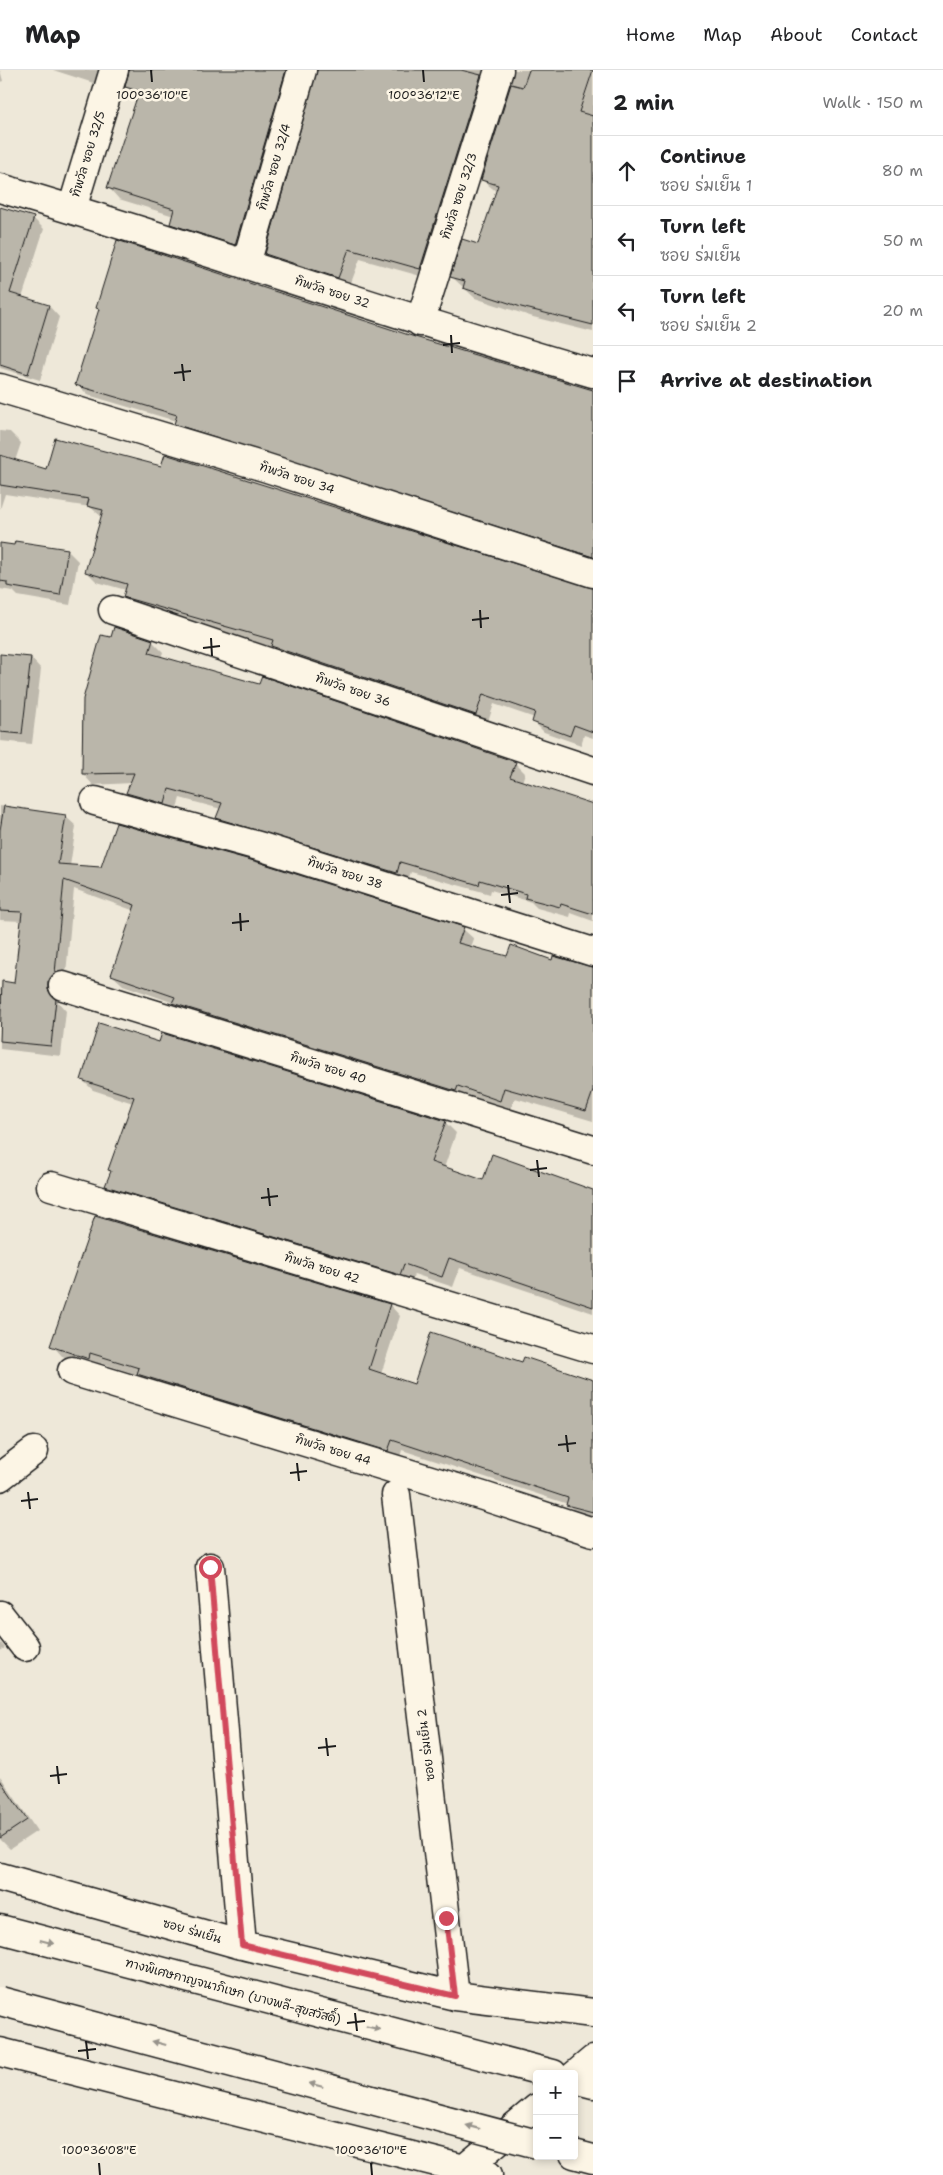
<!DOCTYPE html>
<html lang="en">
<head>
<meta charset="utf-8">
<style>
  body { margin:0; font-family:"Shantell Sans","Playpen Sans Thai",sans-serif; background:#f2f2f2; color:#202124 }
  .controls { position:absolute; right:15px; bottom:15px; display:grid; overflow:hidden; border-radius:5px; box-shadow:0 2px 8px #0003 }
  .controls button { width:45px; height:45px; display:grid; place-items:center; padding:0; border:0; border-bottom:1px solid #e0e0e0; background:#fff; color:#202124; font:25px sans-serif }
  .stop { position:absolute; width:15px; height:15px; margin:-11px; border:4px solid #d1495b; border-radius:50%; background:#fff }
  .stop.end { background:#d1495b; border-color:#fff; box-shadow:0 1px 5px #0008 }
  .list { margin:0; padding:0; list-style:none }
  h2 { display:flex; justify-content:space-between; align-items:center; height:65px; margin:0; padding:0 20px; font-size:21px }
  h2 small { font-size:16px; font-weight:400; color:#757577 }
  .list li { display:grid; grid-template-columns:32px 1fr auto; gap:15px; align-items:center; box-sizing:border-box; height:70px; padding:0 20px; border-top:1px solid #e0e0e0 }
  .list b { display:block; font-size:19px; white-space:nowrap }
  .list p { margin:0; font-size:16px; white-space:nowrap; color:#757577 }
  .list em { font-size:16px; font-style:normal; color:#757577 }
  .icon { flex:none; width:28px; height:28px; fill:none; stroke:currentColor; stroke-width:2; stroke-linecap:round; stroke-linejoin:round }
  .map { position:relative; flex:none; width:593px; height:2105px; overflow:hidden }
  header { display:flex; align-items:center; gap:30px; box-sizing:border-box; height:70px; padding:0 25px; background:#fff; border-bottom:1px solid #e0e0e0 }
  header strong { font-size:24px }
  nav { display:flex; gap:28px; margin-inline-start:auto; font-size:18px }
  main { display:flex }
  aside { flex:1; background:#fff }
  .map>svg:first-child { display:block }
  .shadow { fill:#0003 }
  .building { fill:#bab6aa; stroke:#1c1c1c }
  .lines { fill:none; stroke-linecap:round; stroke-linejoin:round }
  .minor-casing { stroke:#1c1c1c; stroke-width:31 }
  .motorway-casing { stroke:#1c1c1c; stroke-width:31 }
  .minor { stroke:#fcf5e5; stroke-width:28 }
  .motorway { stroke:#fcf5e5; stroke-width:28 }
  .motorway-bridge-casing { stroke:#1c1c1c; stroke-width:31; stroke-linecap:butt }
  .motorway-bridge { stroke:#fcf5e5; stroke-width:28 }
  .oneway { fill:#97938b }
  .route { stroke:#d1495b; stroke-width:6 }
  .ticks { fill:none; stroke:#1c1c1c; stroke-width:2 }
  .labels { text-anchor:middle; stroke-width:5; stroke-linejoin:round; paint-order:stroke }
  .street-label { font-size:12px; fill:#1c1c1c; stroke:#fcf5e5 }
  .ticks-label { font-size:12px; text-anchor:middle; fill:#1c1c1c; stroke:#fcf5e5; stroke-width:5; stroke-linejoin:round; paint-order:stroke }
</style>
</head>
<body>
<header>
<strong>Map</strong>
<nav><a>Home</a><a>Map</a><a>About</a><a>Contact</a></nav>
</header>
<main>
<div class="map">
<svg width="593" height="2105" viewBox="0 0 593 2105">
  <rect width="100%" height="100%" fill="#eee8d9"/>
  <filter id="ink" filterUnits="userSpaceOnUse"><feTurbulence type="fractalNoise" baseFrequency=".02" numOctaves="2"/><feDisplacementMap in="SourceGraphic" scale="10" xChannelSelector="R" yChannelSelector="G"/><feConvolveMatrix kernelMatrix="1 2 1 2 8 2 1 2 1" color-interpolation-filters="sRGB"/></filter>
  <g filter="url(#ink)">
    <path class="shadow" d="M 0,0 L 3,11 L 0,12 Z
      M 53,0 L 113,0 L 106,17 Z
      M 130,0 L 301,0 L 246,185 L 182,164 L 171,153 L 174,146 L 119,129 L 109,118 L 137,27 L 127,16 Z
      M 318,0 L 498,0 L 431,209 L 360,189 L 349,218 L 277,195 L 266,184 Z
      M 515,0 L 593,0 L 593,262 L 533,247 L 475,228 L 452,207 L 479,176 L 497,122 L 482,110 Z
      M 0,138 L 33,148 L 44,159 L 22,228 L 49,236 L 59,247 L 40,310 L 0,298 Z
      M 97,237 L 593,325 L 593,493 L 186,364 L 175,353 L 176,351 L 88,325 L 77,314 L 100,240 Z
      M 0,361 L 10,362 L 21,373 L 15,391 L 46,401 L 593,519 L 593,668 L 584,665 L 581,675 L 544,662 L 533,651 L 535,648 L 494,634 L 487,655 L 283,587 L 273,577 L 135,537 L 124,526 L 126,520 L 97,512 L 87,502 L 102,447 L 90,437 L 5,424 L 0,439 Z
      M 0,475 L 67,480 L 78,491 L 70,535 L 18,526 L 13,521 L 0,519 Z
      M 152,571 L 163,582 L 161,588 L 515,693 L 525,703 L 522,712 L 593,736 L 593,851 L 571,843 L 570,847 L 537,838 L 531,832 L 491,820 L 490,824 L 411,802 L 407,813 L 228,758 L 218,748 L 221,739 L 180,728 L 175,744 L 138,734 L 128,723 L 131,713 L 93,715 L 83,704 Z
      M 0,585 L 31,588 L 41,599 L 32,674 L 0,671 Z
      M 0,736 L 65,746 L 76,756 L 70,796 L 463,859 L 474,869 L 471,877 L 508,887 L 593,898 L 593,1051 L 515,1028 L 510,1041 L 469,1026 L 467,1031 L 184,944 L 174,933 L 123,915 L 112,905 L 135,841 L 74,819 L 65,914 L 58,923 L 58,932 L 66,941 L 61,986 L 0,979 L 0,919 L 15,914 L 22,851 L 0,850 Z
      M 160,974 L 445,1052 L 456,1063 L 444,1098 L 484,1111 L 493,1085 L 593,1120 L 593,1243 L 460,1198 L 453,1217 L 414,1204 L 411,1214 L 117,1126 L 107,1116 L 112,1102 L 109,1100 L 133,1033 L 93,1020 L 82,1010 Z
      M 390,1235 L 400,1246 L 381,1304 L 415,1315 L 523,1293 L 593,1311 L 593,1449 L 578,1445 L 568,1434 L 402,1380 L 399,1391 L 149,1315 L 139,1305 L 101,1293 L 99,1298 L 62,1286 L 52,1275 Z
      M 0,1572 L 5,1578 L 0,1581 Z
      M 0,1706 L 37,1761 L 10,1779 L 0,1769 Z"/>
    <path class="building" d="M 129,0 L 286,0 L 235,175 L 170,154 L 174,139 L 107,118 L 139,21 L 125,17 Z
      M 317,0 L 461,0 L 481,5 L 420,199 L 349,179 L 338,208 L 265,184 Z
      M 529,0 L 593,0 L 579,42 L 593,46 L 593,255 L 521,237 L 463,218 L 465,211 L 450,207 L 462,169 L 478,174 L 498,115 L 481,110 L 511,14 L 523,17 Z
      M 0,137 L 34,147 L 10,223 L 49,235 L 28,304 L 0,295 Z
      M 117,170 L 415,267 L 593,320 L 593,487 L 174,354 L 177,345 L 75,315 L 99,239 L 96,238 Z
      M 55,368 L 161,396 L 165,384 L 593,518 L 593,662 L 574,655 L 570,666 L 532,652 L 535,642 L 483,624 L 476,645 L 271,576 L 273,570 L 123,527 L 127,514 L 85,502 L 103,440 L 87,436 L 89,429 L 0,415 L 0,385 L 46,399 Z
      M 15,471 L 68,479 L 60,525 L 7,516 L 7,512 L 0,511 L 0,473 L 14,475 Z
      M 114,557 L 153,570 L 149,583 L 259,614 L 262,606 L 516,692 L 510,707 L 593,734 L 593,844 L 561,834 L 560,837 L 525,828 L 526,824 L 480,810 L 479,815 L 400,792 L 397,803 L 216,748 L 222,733 L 169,719 L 165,734 L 126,723 L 134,703 L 82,704 L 83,629 L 101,565 L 111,567 Z
      M 0,584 L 31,587 L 22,664 L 0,662 Z
      M 4,736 L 66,745 L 58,794 L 101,797 L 116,753 L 258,792 L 464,857 L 458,873 L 507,886 L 511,875 L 552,890 L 553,886 L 593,897 L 593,1021 L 586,1041 L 504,1018 L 500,1031 L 458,1016 L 456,1021 L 172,933 L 175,927 L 111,905 L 135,835 L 64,810 L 55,903 L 48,912 L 48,920 L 56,929 L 51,976 L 0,971 L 2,911 L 14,913 L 22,842 L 0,841 L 0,760 Z
      M 99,953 L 159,972 L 162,963 L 446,1051 L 431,1092 L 483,1110 L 492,1084 L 593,1120 L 593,1237 L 449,1188 L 442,1207 L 404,1194 L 400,1205 L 105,1116 L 111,1101 L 108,1100 L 134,1027 L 81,1010 Z
      M 95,1146 L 390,1234 L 369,1299 L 414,1314 L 431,1262 L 522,1292 L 524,1287 L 593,1310 L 593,1442 L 566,1435 L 568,1428 L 392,1370 L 388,1381 L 137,1304 L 139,1298 L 90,1283 L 89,1289 L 50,1276 Z
      M 0,1710 L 27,1750 L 0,1768 Z"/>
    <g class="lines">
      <defs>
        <path id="minor" d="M 0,118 C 199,176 394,246 593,303
          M 72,139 L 114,0
          M 246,194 L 302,0
          M 420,252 L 499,0
          M 0,318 L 264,397 L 593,503
          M 113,540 L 593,701
          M 95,731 L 262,777 L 593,882
          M 63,916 L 593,1080
          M 51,1116 L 593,1279
          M 72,1301 L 483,1426 L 593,1462
          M 0,1407 L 34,1381
          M 396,1425 L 455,1926
          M 210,1497 L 242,1875
          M 0,1545 L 25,1577
          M 0,1807 L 242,1875 L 455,1926 L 593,1943
          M 0,1982 L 488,2105
          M 574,2006 L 593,1990
          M 457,2105 L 537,2038"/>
        <path id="motorway" d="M 0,1859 L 553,2004
          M 574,2009 L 593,2014
          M 574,2084 L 593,2089"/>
      </defs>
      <use href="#minor" class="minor-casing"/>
      <use href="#motorway" class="motorway-casing"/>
      <use href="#minor" class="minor"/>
      <use href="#motorway" class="motorway"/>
      <defs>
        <path id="motorway-bridge" d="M 0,1931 L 537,2074"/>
      </defs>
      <use href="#motorway-bridge" class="motorway-bridge-casing"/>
      <use href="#motorway-bridge" class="motorway-bridge"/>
    </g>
    <defs><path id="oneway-solid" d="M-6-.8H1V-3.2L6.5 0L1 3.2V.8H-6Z" transform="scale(1.25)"/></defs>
    <g class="oneway">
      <use href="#oneway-solid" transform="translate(47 1872) rotate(15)"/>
      <use href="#oneway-solid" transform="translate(373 1958) rotate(14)"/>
      <use href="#oneway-solid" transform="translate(159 1973) rotate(-165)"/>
      <use href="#oneway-solid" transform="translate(316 2015) rotate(-165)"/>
      <use href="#oneway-solid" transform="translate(473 2057) rotate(-165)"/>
    </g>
  </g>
  <g class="lines" filter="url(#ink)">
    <path class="route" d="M 210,1497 L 242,1875 L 455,1926 L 446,1848"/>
  </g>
  <path class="ticks" d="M 151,0 L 152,12M 423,0 L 424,12M 451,265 L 452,283M 443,275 L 460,273M 182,294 L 184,311M 174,303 L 191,301M 480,540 L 481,558M 472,550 L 489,548M 211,568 L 212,586M 203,578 L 220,576M 508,815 L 510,833M 501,825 L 518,823M 240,843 L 241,861M 232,853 L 249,851M 537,1090 L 539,1107M 530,1100 L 547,1098M 268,1118 L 270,1136M 261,1128 L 278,1126M 566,1365 L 568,1382M 558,1375 L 576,1373M 297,1393 L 299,1411M 290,1403 L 307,1401M 28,1422 L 30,1439M 21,1431 L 38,1429M 326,1668 L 328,1686M 318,1678 L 336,1676M 57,1696 L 59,1714M 50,1706 L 67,1704M 355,1943 L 357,1961M 347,1953 L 365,1951M 86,1971 L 88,1989M 78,1981 L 96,1979M 99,2093 L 100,2105M 371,2093 L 372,2105"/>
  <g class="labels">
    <g class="street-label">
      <text transform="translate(88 84) rotate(-73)" y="4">ทิพวัล ซอย 32/5</text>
      <text transform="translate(274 97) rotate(-74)" y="4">ทิพวัล ซอย 32/4</text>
      <text transform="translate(459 126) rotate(-72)" y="4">ทิพวัล ซอย 32/3</text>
      <text transform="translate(332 222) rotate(18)" y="4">ทิพวัล ซอย 32</text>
      <text transform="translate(297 408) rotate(18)" y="4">ทิพวัล ซอย 34</text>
      <text transform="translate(353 620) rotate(19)" y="4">ทิพวัล ซอย 36</text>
      <text transform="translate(345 803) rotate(18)" y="4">ทิพวัล ซอย 38</text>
      <text transform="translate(328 998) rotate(17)" y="4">ทิพวัล ซอย 40</text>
      <text transform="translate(322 1198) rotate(17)" y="4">ทิพวัล ซอย 42</text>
      <text transform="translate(333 1380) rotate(17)" y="4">ทิพวัล ซอย 44</text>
      <text transform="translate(426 1675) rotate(-97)" y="4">ซอย ร่มเย็น 2</text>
      <text transform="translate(192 1861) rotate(16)" y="4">ซอย ร่มเย็น</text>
      <text transform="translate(233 1921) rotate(15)" y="4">ทางพิเศษกาญจนาภิเษก (บางพลี-สุขสวัสดิ์)</text>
    </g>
  </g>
  <g class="ticks-label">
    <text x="152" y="29">100°36'10"E</text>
    <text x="424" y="29">100°36'12"E</text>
    <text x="99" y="2084">100°36'08"E</text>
    <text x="371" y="2084">100°36'10"E</text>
  </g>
</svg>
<div class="controls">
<button>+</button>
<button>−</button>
</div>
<div class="stop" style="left:210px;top:1497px"></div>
<div class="stop end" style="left:446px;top:1848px"></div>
</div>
<aside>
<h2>2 min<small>Walk · 150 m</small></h2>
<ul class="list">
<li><svg class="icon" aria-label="ahead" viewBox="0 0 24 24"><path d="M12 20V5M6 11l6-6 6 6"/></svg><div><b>Continue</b><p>ซอย ร่มเย็น 1</p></div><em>80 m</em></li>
<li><svg class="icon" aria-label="left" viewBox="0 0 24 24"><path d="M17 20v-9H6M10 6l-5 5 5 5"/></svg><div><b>Turn left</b><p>ซอย ร่มเย็น</p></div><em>50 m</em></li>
<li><svg class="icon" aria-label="left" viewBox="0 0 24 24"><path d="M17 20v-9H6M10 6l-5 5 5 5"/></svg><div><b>Turn left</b><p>ซอย ร่มเย็น 2</p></div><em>20 m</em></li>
<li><svg class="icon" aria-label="arrive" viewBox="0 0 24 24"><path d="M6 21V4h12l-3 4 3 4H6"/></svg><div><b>Arrive at destination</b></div></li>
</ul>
</aside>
</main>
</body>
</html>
